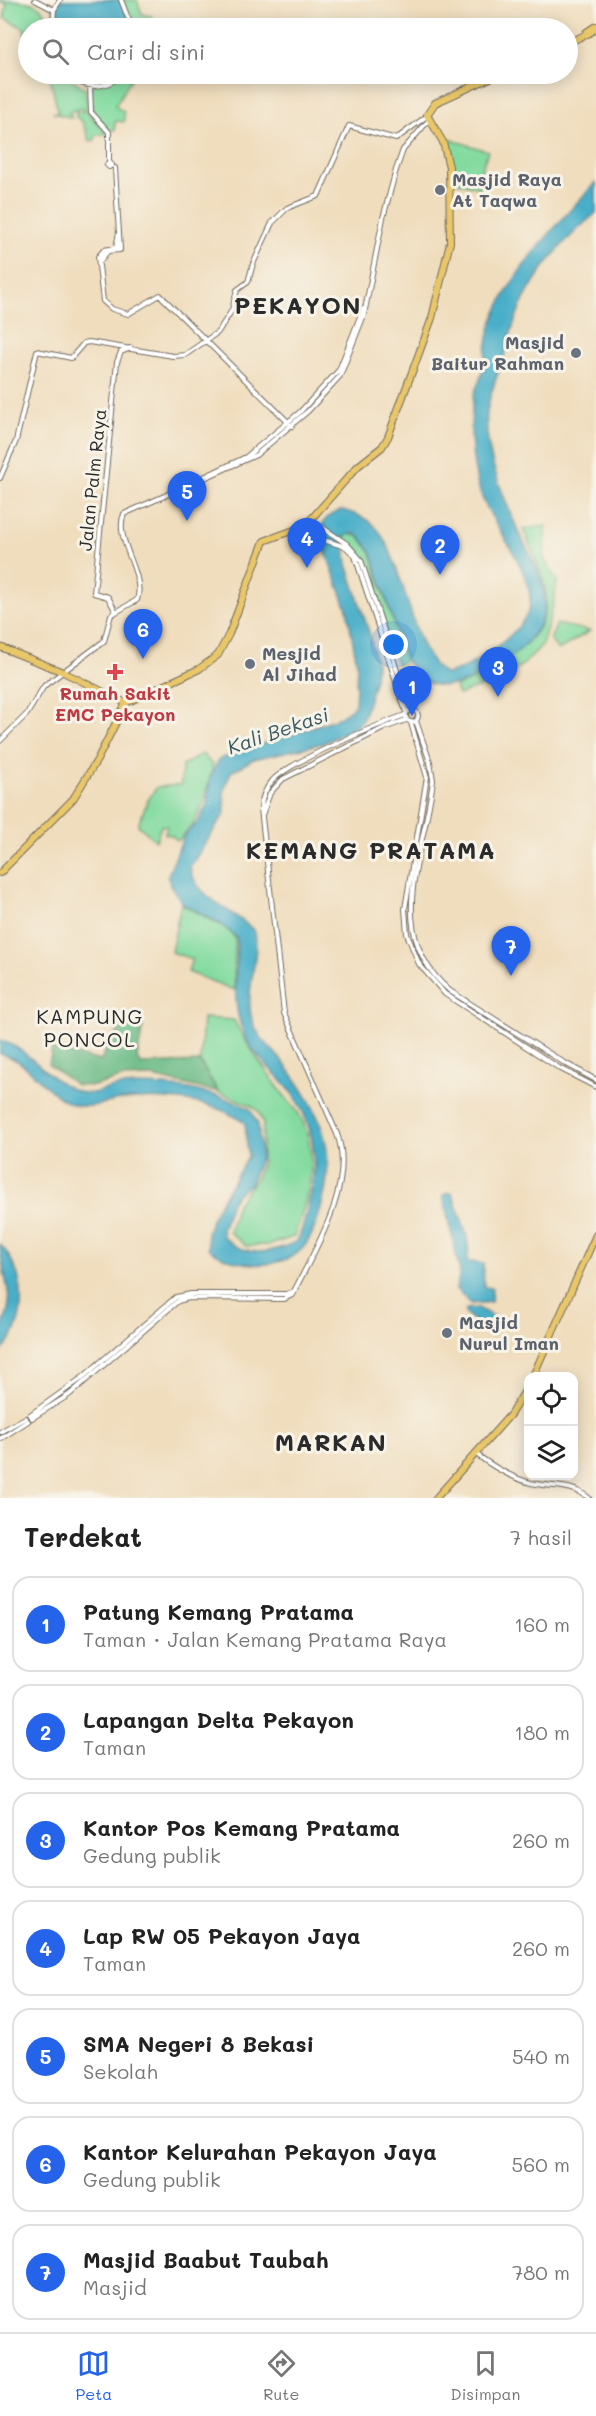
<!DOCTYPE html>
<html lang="id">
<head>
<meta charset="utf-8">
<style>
  body { margin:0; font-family:Mali,sans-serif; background:#f2f2f2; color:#222 }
  .controls { position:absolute; right:18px; bottom:18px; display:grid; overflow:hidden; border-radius:12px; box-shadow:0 3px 15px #0003 }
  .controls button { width:54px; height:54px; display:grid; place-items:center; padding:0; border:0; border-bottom:2px solid #e0e0e0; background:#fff; color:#222; font:30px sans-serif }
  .you { position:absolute; left:394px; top:645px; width:21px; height:21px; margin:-15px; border:4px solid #fff; border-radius:50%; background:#1a73e8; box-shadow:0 0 0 9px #1a73e833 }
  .badge { display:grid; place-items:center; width:39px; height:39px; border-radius:50%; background:#2563eb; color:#fff; font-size:20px; font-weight:700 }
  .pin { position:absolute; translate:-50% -50px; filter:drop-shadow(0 2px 3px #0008) }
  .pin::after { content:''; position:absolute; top:32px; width:21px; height:18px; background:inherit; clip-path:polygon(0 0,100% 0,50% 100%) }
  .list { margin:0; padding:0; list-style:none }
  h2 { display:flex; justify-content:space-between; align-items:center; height:78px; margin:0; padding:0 24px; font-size:26px }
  h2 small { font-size:20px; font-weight:400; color:#767676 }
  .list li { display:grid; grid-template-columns:39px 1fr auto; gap:18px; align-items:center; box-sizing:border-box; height:96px; margin:0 12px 12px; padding:0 12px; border:2px solid #e0e0e0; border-radius:18px }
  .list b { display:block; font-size:22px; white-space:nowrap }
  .list p { margin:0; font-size:20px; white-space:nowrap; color:#767676 }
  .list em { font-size:20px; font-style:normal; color:#767676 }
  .icon { flex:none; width:33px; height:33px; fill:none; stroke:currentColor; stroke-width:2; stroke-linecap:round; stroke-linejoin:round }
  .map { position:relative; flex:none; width:596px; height:1498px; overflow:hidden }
  .search { position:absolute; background:#fff; box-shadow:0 3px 15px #0003; left:18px; right:18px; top:18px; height:66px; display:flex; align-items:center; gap:15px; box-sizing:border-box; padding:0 21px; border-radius:33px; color:#767676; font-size:22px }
  .sheet { height:834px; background:#fff }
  nav { display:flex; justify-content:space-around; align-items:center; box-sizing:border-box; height:84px; border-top:2px solid #e0e0e0; background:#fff; font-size:16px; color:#767676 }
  nav a { display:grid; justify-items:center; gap:3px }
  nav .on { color:#2563eb }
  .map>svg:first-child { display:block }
  .green { fill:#83dba0; stroke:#578366; stroke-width:1.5 }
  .forest { fill:#6abb86; stroke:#4a7358; stroke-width:1.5 }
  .water { fill:#49afc9; stroke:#3a6d7a; stroke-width:1.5 }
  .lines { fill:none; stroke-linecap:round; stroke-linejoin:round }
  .minor-casing { stroke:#70695e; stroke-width:6 }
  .major-casing { stroke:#70695e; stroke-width:8 }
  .highway-casing { stroke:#70695e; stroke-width:10 }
  .minor { stroke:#fff; stroke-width:4 }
  .major { stroke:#e9c769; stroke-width:6 }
  .highway { stroke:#e9c769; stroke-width:8 }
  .worship-dot { fill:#6b7280; stroke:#f7f3e8; stroke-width:2 }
  .health-dot { fill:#e0444e; stroke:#f7f3e8; stroke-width:2 }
  .labels { text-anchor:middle; stroke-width:6; stroke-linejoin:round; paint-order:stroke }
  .worship-label { font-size:18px; font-weight:bold; fill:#5b616d; stroke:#f7f3e8; text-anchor:start }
  .street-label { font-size:18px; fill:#2b2b2b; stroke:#f7f3e8 }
  .health-label { font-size:18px; font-weight:bold; fill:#be3a42; stroke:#f7f3e8 }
  .water-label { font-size:20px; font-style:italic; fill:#365962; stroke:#f7f3e8 }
  .neighbourhood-label { font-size:20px; letter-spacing:1.5px; fill:#2b2b2b; stroke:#f7f3e8 }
  .district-label { font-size:24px; font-weight:bold; letter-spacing:1.5px; fill:#2b2b2b; stroke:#f7f3e8 }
</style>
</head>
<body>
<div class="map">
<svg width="596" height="1498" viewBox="0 0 596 1498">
  <rect width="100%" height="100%" fill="#f7f3e8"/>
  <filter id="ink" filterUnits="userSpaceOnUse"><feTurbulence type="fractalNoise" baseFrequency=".0167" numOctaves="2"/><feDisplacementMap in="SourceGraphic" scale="12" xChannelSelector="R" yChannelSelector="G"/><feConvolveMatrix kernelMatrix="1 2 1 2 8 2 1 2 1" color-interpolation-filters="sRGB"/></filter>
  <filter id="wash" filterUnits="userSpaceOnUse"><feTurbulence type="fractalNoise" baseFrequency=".008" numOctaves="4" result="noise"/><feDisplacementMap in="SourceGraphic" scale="24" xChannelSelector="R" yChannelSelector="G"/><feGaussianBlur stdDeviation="1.35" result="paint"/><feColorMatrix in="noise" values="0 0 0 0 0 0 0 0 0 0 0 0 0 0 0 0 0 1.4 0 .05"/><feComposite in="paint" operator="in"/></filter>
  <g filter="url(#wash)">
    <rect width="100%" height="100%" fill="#f0ddbd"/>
    <path class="green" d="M 0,0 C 23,0 49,0 48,28 L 28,28 L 25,36 L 24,28 L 4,18 L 7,3 L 0,3 Z
      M 121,0 L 137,0 L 142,14 L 152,16 L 148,24 L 153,26 L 152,28 L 132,28 Z
      M 53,74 L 65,74 L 85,89 L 88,113 L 107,134 L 96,135 L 95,140 L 90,141 L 82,121 L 76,117 L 76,112 L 83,112 L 83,108 L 69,112 L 72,118 L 54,113 L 58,112 L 50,78 Z
      M 122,74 L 134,74 L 115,106 L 124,112 L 124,122 L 115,121 L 115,130 L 109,130 L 93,115 L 90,86 Z
      M 449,139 L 488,151 L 481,171 L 483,173 L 479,188 L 452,180 Z
      M 546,526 L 544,559 L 557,581 L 553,606 L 542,645 L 524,664 L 501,679 L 458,695 L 455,687 C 477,680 492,669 511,656 C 568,615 544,582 523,529 Z
      M 349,534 L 360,537 L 370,551 L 406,662 L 397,665 L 363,560 L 356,549 L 345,541 L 345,536 Z
      M 557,624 L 590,631 L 558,650 L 550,640 Z
      M 202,754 L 213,765 L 204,801 L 195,821 L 178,841 L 171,835 L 165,834 L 167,826 L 161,826 L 156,841 L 138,825 L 148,800 L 157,787 L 181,785 L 182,766 Z
      M 181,904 L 226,928 L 235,938 L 234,990 L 188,972 L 192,959 L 171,952 Z
      M 203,1018 L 234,1020 C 247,1047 266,1070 283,1094 C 289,1102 298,1110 302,1120 C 320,1159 308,1199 294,1237 L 269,1245 L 246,1246 L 229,1232 L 237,1204 L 256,1178 L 262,1162 L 263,1123 L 258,1111 L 252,1106 L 218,1092 L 200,1062 Z"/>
    <path class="forest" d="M 124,1026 L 143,1027 L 137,1059 L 141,1064 L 200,1062 L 218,1092 L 152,1077 L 121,1078 L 94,1086 L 76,1085 L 49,1065 L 52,1049 L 101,1061 L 108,1042 Z"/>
    <path class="water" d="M 60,0 L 121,0 L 132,28 L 53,28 L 54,10 Z
      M 596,182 L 596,213 C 566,238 539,268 522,304 C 513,321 509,342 503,360 C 497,376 489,395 487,412 C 483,449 502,493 516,526 C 528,555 551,582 543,615 C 535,649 471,692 436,685 C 422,683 413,670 406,660 L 371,551 L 360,537 L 354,533 L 344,536 L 347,564 L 370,635 L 376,663 L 375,678 L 365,713 L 359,725 L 324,743 L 254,759 L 231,772 L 224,790 L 225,813 L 190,867 C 195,899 236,910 255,932 C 260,961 243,993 253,1023 C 258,1038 273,1049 283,1062 C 324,1116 340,1152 318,1218 C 310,1243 301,1258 273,1263 C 253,1267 225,1262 208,1248 L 207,1232 L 215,1211 L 248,1157 L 245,1123 C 210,1098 162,1096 121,1100 C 105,1102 91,1109 75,1105 C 45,1096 31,1060 0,1054 L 0,1040 C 32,1050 49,1083 80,1092 C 94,1097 106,1087 120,1086 C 164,1083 210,1089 250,1109 L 258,1124 L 261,1157 L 250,1184 L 235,1196 L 231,1202 L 222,1230 L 223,1236 C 243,1258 273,1254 297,1241 C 303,1230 305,1218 308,1206 C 320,1160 315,1115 280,1079 C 266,1065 249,1049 242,1029 C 231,1000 238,967 237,938 L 219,923 L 183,904 L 170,885 L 168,875 L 184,836 L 198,822 L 207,804 L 210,778 L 219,759 L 341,717 L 355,705 L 357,665 L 347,609 L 321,539 C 320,522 326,515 342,510 C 351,512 364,517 371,523 C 396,541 409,620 425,650 C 431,660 435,668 445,674 C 469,672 528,629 530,605 C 533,573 497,530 484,502 C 471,472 469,431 473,399 C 474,390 480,382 482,373 C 485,360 486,346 489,333 C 503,278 559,223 596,182 Z
      M 447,1193 L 452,1193 C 457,1210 475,1246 466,1261 L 483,1264 L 484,1287 L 492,1288 L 491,1302 L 471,1304 L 456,1289 L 460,1272 L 443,1196 Z
      M 0,1244 C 28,1276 29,1322 0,1353 C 0,1347 0,1339 0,1333 C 3,1322 9,1314 9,1301 C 8,1280 0,1264 0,1244 Z
      M 478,1308 L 499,1320 L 492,1336 L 465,1313 L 466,1309 Z"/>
  </g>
  <g filter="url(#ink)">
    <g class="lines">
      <defs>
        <path id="minor" d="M 35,0 L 54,10
          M 121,0 L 132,28
          M 53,28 L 54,10 L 60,0
          M 69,74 C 84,90 106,90 122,74
          M 90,86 L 91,112 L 109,132 L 109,163
          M 110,163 L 112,165 L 109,167 L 107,165 Z
          M 120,247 L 104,250 L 98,257 L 103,301 L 112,309 L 128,314 L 160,295 L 292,426
          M 116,248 L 119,232
          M 100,261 L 108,251 L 120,250 L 115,168
          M 0,478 L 16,441 L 37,351 L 71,358 L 84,343 L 89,342 L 173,356 L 185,355 L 218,332 L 232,310 L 237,290 L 248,282 L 253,264 L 272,223 L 287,208 L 318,196 L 349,126 L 396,139 L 427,116
          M 168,494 L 246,457 L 300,412 L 339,370 L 363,309
          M 311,520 L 347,544 L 361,560 L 410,710
          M 295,531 L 346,547 L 355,556 L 406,712
          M 116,612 L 108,597 L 94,593 L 117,362 L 121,352 L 131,348
          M406 716a6 6 0 1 1 12 0a6 6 0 1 1-12 0Z
          M 416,721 L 430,762 L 433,780 C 425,855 381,932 450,991 L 563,1062 L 596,1080
          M 411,723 L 427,777 L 405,909 L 407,934 L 419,964 L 445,994 L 559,1068 L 596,1087
          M 0,741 L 27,714 L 44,686 L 104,641 L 111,615 L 137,600 C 146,574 113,539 124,514 L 256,455 L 308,411 L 340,376 L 364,315 L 383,218 L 396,170 L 403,150 L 429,120
          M 262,815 L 270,793 L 283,779 L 384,728 L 406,720
          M 30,1415 L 82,1378 L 176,1297 L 191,1294 L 286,1294 L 295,1291
          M 32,1418 L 69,1395 L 178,1301 L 189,1298 L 284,1299 L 292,1295 C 314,1252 356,1184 337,1134 L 284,1013 L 261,809 C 261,798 265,789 273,780 C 291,761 377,725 405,715
          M 0,1432 L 25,1418
          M 0,1439 L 28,1421
          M 476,1454 C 493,1467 509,1477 531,1483 C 553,1488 570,1483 589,1498"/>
        <path id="major" d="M 568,43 L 591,32
          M 0,647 L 63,672 L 126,703
          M 0,873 L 73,799 L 97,760 L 126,703 L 199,669 L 218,655 L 229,634 L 264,541 L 305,526 L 358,466 L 382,447 L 388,437 L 432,318 L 450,242 L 449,167 L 443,142 L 427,115 L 435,103 L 499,74
          M 533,1376 L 596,1235
          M 436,1498 L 510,1415 L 528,1386"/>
        <path id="highway" d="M 587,33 L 596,27"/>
      </defs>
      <use href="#minor" class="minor-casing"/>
      <use href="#major" class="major-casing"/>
      <use href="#highway" class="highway-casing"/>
      <use href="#minor" class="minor"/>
      <use href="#major" class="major"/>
      <use href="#highway" class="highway"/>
    </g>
  </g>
  <g class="worship-dot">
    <circle cx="440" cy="190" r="6"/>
    <circle cx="576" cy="353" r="6"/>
    <circle cx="250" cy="664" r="6"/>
    <circle cx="447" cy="1333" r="6"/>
  </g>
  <path class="health-dot" d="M112 663h6v6h6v6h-6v6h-6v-6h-6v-6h6z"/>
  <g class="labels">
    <g class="worship-label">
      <text x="452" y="186">Masjid Raya<tspan x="452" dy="21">At Taqwa</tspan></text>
      <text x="564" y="349" text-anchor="end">Masjid<tspan x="564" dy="21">Baitur Rahman</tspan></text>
      <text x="262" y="660">Mesjid<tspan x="262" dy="21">Al Jihad</tspan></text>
      <text x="459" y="1329">Masjid<tspan x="459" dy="21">Nurul Iman</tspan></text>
    </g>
    <g class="street-label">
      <text transform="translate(93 480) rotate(-84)" y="6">Jalan Palm Raya</text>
    </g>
    <g class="health-label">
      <text x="115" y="700">Rumah Sakit<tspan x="115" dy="21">EMC Pekayon</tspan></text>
    </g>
    <g class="water-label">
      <text transform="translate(278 731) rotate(-19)" y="7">Kali Bekasi</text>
    </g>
    <g class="neighbourhood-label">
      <text x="90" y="1024">KAMPUNG<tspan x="90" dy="23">PONCOL</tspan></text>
    </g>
    <g class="district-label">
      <text x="298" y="314">PEKAYON</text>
      <text x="371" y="859">KEMANG PRATAMA</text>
      <text x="331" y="1451">MARKAN</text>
    </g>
  </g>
</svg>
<div class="controls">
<button><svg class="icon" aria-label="locate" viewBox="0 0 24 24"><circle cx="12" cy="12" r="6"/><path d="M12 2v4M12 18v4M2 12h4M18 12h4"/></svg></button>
<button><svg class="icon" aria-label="layers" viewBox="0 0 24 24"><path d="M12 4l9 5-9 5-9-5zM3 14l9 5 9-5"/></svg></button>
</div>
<div class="you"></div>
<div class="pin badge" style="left:412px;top:716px">1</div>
<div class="pin badge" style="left:440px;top:575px">2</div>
<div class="pin badge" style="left:498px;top:697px">3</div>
<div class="pin badge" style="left:307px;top:568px">4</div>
<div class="pin badge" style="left:187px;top:521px">5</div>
<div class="pin badge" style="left:143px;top:659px">6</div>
<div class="pin badge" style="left:511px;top:976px">7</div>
<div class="search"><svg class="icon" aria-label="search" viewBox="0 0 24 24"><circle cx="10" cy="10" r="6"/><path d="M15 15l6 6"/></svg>Cari di sini</div>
</div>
<section class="sheet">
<h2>Terdekat<small>7 hasil</small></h2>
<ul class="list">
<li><span class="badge">1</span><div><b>Patung Kemang Pratama</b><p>Taman · Jalan Kemang Pratama Raya</p></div><em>160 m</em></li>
<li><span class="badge">2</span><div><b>Lapangan Delta Pekayon</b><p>Taman</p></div><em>180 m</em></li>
<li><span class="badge">3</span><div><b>Kantor Pos Kemang Pratama</b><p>Gedung publik</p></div><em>260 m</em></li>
<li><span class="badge">4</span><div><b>Lap RW 05 Pekayon Jaya</b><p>Taman</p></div><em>260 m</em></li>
<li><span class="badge">5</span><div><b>SMA Negeri 8 Bekasi</b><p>Sekolah</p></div><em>540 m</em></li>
<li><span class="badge">6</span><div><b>Kantor Kelurahan Pekayon Jaya</b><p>Gedung publik</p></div><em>560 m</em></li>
<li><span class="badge">7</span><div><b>Masjid Baabut Taubah</b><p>Masjid</p></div><em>780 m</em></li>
</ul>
</section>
<nav>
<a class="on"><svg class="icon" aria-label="map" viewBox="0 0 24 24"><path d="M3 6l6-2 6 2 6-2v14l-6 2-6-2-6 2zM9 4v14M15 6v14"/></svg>Peta</a>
<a><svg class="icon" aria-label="directions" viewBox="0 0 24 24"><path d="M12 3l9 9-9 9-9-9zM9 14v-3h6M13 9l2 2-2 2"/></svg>Rute</a>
<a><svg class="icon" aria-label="saved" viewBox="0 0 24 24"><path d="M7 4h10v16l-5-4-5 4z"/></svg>Disimpan</a>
</nav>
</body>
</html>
